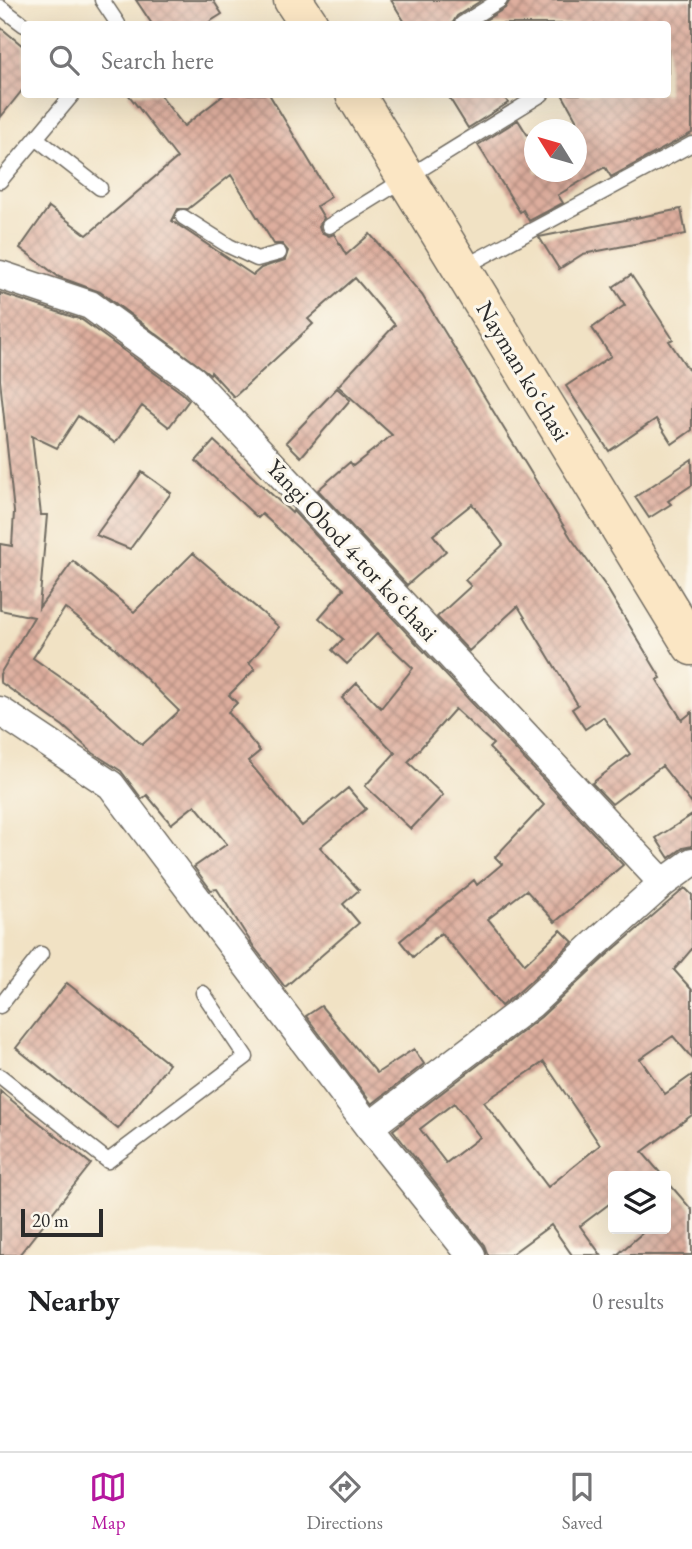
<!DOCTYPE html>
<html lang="en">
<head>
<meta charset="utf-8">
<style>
  body { margin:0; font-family:"EB Garamond",serif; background:#f2f2f2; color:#202124 }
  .controls { position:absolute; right:21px; bottom:21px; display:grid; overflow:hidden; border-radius:7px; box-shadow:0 7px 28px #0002 }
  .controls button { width:63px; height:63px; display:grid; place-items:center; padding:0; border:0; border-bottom:2px solid #e0e0e0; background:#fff; color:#202124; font:35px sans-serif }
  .compass { position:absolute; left:524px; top:119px; width:63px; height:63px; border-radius:50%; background:#fff; box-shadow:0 7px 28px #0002; rotate:307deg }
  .scale { position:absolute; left:21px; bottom:18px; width:82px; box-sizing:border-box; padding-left:7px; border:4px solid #2b2b2b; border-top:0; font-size:19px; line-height:24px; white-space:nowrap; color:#2b2b2b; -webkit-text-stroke:5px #fbf7ec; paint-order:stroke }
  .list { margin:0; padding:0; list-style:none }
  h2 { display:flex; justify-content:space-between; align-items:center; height:91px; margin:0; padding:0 28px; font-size:30px }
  h2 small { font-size:23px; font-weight:400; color:#757577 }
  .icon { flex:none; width:38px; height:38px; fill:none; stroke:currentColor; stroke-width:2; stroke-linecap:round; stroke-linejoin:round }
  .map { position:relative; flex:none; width:692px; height:1255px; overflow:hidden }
  .search { position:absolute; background:#fff; box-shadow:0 7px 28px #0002; left:21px; right:21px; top:21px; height:77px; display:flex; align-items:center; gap:18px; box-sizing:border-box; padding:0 24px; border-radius:7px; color:#757577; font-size:26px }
  .sheet { height:196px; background:#fff }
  nav { display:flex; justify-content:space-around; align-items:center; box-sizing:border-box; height:98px; border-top:2px solid #e0e0e0; background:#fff; font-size:19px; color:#757577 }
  nav a { display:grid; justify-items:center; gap:4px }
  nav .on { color:#b5179e }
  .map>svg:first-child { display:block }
  .building { fill:url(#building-cross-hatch); fill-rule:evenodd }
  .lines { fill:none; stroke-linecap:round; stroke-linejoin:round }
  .service-casing { stroke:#706b61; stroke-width:17 }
  .minor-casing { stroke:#706b61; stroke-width:31 }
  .secondary-casing { stroke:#706b61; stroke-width:41 }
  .service { stroke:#fff; stroke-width:14 }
  .minor { stroke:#fff; stroke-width:28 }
  .secondary { stroke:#fbe6c4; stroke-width:38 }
  .labels { text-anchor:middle; stroke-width:6; stroke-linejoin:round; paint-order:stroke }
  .street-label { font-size:24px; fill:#2b2b2b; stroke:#fbf7ec }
</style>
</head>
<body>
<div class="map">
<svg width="692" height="1255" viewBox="0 0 692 1255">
  <defs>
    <pattern id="building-cross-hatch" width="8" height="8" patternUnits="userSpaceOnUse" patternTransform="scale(1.75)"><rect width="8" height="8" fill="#deae9e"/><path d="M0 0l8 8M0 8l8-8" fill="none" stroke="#b48e81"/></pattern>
  </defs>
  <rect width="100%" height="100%" fill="#fbf7ec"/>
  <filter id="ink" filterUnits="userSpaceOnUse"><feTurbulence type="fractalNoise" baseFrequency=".0143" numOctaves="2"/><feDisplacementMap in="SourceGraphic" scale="14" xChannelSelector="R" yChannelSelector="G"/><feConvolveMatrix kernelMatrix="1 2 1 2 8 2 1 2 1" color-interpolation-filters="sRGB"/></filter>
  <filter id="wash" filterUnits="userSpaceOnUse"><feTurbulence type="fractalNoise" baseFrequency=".00686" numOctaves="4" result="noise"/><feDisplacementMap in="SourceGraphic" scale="28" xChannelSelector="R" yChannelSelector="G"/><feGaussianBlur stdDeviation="1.57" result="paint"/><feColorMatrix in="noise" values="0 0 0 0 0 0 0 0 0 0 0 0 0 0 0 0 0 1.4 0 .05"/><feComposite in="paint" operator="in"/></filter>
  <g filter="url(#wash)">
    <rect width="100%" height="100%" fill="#f1e2c4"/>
    <g id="blocks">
      <path class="building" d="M 136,0 L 213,0 L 222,14 L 206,24 L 152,24 Z
        M 391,0 L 482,0 L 457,16 L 452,24 L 406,24 Z
        M 510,0 L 692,0 L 692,133 L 611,177 L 605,167 L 558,195 L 563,203 L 529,221 L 523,210 L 520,212 L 478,145 L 518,120 L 535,147 L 535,172 L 577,172 L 576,119 L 562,94 L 668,94 L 668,24 L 479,24 L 505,8 Z
        M 0,27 L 24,47 L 24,88 L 0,118 Z
        M 128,94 L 159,94 L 184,126 L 225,94 L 269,94 L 331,197 L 317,206 L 324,218 L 319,226 L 321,232 L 329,236 L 334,234 L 346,255 L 370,234 L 422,295 L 571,538 L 605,585 L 661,678 L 657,680 L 682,720 L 692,712 L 692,804 L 662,766 L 612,804 L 592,783 L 630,754 L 603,717 L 585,729 L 572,709 L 578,705 L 518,606 L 469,651 L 437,617 L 471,586 L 465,580 L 503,545 L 472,504 L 433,535 L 446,551 L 407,585 L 318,490 L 350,462 L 353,466 L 392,435 L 338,386 L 395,325 L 355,278 L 308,319 L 313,324 L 234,397 L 211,372 L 210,374 L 100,292 L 59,277 L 20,248 L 49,207 L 87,235 L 177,158 ZM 231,175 L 274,244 L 282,244 L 288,251 L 285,260 L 261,268 L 253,275 L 172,221 L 178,209 L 188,209 Z
        M 447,94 L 503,94 L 508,103 L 468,128 Z
        M 681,209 L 686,234 L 583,254 L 559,269 L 539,237 Z
        M 631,275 L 673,339 L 669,341 L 692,375 L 692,430 L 672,444 L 656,419 L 609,451 L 566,386 L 611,356 L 592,328 L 625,305 L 613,287 Z
        M 0,293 L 82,320 L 182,393 L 189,400 L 169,427 L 142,406 L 115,443 L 78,416 L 57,448 L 32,436 L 41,515 L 47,515 L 39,608 L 73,561 L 134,612 L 193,553 L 279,627 L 249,663 L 255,669 L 229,695 L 237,703 L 228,712 L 260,751 L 248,761 L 302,826 L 348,788 L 366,809 L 320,847 L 359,890 L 343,904 L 359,923 L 285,987 L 254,947 L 217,889 L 211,890 L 194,867 L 227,844 L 195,805 L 171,824 L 147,795 L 142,799 L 121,771 L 93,753 L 63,726 L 0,682 L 0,674 L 34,617 L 0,610 L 0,544 L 12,546 L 14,512 L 0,380 ZM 65,608 L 114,647 L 179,711 L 142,745 L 92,699 L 33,658 Z
        M 337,388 L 350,400 L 301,457 L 286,442 Z
        M 214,441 L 292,513 L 293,511 L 623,865 L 555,922 L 526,890 L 488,919 L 525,964 L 561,930 L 573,942 L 520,991 L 501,1006 L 441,933 L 413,957 L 400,941 L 474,880 L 477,885 L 502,864 L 495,857 L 544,805 L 489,748 L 493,744 L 455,709 L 408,762 L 443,795 L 411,829 L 365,786 L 395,753 L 342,698 L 357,683 L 381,708 L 413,668 L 377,634 L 347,664 L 332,650 L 343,639 L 319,618 L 344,589 L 262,514 L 258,518 L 196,461 Z
        M 692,459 L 692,485 L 668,501 L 671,504 L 649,518 L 635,497 Z
        M 142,472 L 171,493 L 130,549 L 96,535 Z
        M 692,815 L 692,846 L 683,848 L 669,858 L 656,838 Z
        M 685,888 L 692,895 L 692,949 L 674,970 L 692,990 L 692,1058 L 673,1036 L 640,1059 L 665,1094 L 692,1075 L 692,1115 L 642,1152 L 663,1176 L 613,1176 L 613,1201 L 580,1226 L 601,1255 L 572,1255 L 551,1225 L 510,1255 L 488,1255 L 484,1245 L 393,1130 L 541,1017 L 607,955 ZM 544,1062 L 600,1145 L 548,1187 L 484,1102 ZM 454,1103 L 480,1137 L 446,1163 L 420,1129 Z
        M 67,983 L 169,1064 L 118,1129 L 16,1048 Z
        M 321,1006 L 377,1073 L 414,1049 L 424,1064 L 372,1104 L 306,1016 Z
        M 0,1091 L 91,1164 L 19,1255 L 0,1255 Z
        M 666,1180 L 692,1210 L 692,1255 L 617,1255 L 647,1229 L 666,1229 Z"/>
    </g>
  </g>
  <g filter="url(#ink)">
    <use href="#blocks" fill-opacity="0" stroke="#706b61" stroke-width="2"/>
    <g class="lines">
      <defs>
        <path id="service" d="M 102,0 L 118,24
          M 0,7 L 24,25
          M 462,24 L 500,0
          M 36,138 L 100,188
          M 0,181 L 73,94
          M 183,217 L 229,246 L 257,259 L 279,253
          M 329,226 L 542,94
          M 462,268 L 692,144
          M 0,1006 L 41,954
          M 0,1076 L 108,1161 L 246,1057 L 203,993"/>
        <path id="minor" d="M 0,275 L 90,305 L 193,380 L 663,883
          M 0,711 L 111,785 L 369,1127 L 471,1255
          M 369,1127 L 531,1004 L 596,943 L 663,883 L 692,862"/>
        <path id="secondary" d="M 293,0 L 309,24
          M 355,94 L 692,646"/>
      </defs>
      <use href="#service" class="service-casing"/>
      <use href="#minor" class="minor-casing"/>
      <use href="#secondary" class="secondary-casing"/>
      <use href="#service" class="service"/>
      <use href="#minor" class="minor"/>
      <use href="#secondary" class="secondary"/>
    </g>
  </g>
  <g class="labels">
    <g class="street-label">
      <text transform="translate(523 371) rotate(59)" y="8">Nayman koʻchasi</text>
      <text transform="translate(352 550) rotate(47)" y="8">Yangi Obod 4-tor koʻchasi</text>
    </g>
  </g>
</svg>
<div class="controls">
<button><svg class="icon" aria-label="layers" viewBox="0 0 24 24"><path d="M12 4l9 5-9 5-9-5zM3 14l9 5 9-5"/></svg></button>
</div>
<svg class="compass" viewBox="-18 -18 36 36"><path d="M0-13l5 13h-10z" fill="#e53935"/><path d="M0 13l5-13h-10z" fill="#757577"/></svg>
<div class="scale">20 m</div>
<div class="search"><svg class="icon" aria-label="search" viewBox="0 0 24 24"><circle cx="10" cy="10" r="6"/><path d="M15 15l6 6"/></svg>Search here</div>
</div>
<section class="sheet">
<h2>Nearby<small>0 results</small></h2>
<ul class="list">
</ul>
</section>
<nav>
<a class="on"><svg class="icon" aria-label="map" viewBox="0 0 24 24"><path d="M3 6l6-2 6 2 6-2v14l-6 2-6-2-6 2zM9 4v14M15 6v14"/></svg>Map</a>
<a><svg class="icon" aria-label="directions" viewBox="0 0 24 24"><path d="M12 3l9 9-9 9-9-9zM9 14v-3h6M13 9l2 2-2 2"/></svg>Directions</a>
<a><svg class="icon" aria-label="saved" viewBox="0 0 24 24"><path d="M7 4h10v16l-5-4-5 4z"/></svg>Saved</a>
</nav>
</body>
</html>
